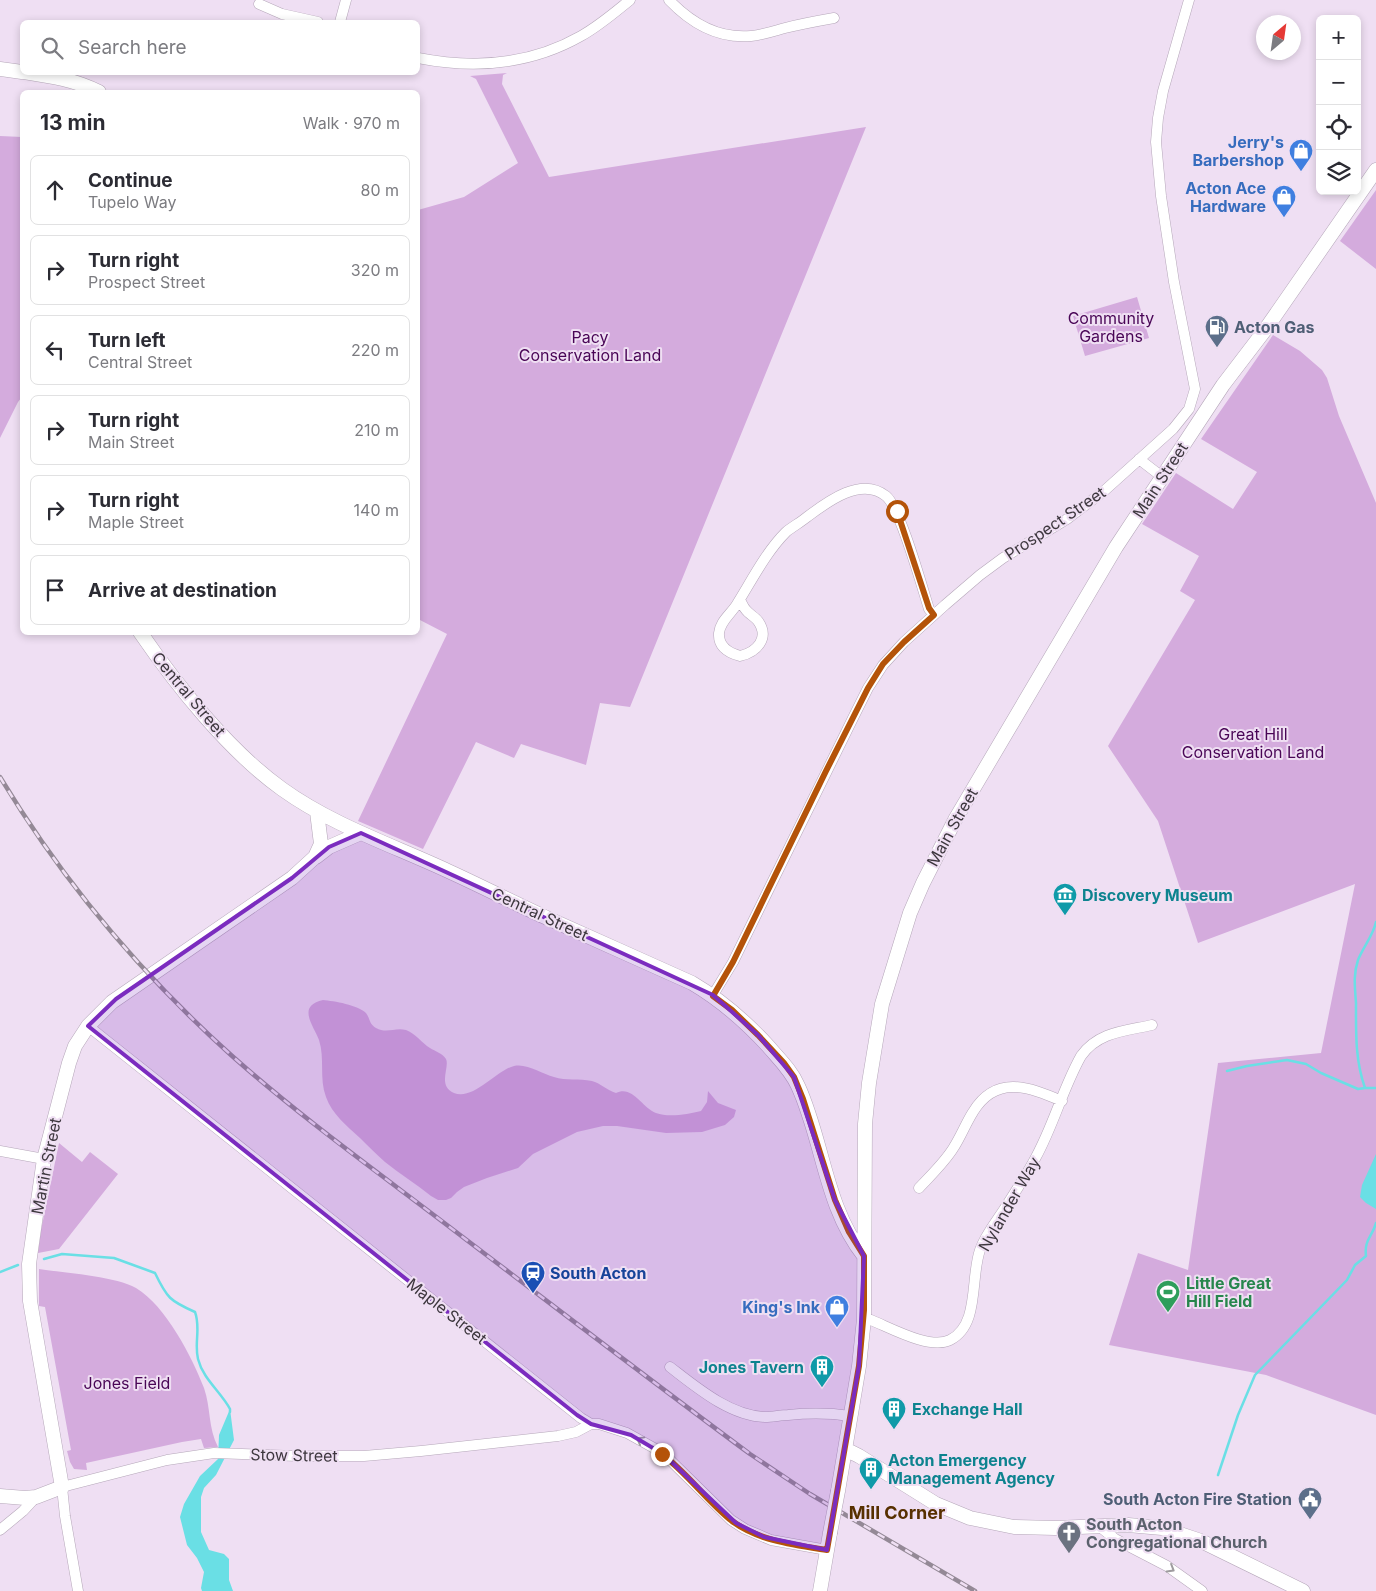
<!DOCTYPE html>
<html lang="en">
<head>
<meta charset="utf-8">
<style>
  body { margin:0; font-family:Inter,sans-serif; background:#f7f7f7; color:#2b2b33 }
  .controls { position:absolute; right:15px; top:15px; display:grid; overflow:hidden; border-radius:8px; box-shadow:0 2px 8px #0003 }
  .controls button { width:45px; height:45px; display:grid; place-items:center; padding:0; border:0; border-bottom:1px solid #e1e1e2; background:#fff; color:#2b2b33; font:25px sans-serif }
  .compass { position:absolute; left:1256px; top:15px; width:45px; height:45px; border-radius:50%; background:#fff; box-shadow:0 2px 8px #0003; rotate:29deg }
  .stop { position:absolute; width:15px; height:15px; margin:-11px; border:4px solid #b45309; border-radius:50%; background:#fff }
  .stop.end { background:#b45309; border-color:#fff; box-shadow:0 1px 5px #0008 }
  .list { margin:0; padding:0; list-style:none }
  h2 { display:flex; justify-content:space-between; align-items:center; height:65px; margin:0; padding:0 20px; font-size:21px }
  h2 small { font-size:16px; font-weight:400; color:#7c7c81 }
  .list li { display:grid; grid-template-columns:32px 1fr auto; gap:15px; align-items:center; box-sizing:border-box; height:70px; margin:0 10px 10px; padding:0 10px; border:1px solid #e1e1e2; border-radius:8px }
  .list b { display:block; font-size:19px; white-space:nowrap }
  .list p { margin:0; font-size:16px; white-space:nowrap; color:#7c7c81 }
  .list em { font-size:16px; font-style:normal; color:#7c7c81 }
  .icon { flex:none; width:28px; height:28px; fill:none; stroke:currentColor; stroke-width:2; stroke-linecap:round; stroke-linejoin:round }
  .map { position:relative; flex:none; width:1376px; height:1591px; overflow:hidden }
  .search { position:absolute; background:#fff; box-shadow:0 2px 8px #0003; left:20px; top:20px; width:400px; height:55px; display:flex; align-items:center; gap:12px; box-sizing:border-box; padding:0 18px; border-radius:8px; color:#7c7c81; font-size:19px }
  .panel { position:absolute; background:#fff; box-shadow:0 2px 8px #0003; left:20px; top:90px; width:400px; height:545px; border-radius:8px }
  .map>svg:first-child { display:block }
  .green { fill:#d4abdd }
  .water { fill:#6adfe5 }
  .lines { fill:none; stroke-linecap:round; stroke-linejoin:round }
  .stream { stroke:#6adfe5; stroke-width:2.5 }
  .street-casing { stroke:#b5a7b9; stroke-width:11 }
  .secondary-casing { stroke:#b5a7b9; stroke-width:15 }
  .street { stroke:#fff; stroke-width:10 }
  .secondary { stroke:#fff; stroke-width:14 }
  .rail-casing { stroke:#948996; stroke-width:4.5 }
  .rail { stroke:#efdff3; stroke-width:2.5; stroke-dasharray:8; stroke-linecap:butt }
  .secondary-bridge-casing { stroke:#b5a7b9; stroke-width:15; stroke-linecap:butt }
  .secondary-bridge { stroke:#fff; stroke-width:14 }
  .oneway { stroke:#9e9b9e }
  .route { stroke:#b45309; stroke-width:6 }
  .marked { fill:#7b2cbf; fill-opacity:0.2; stroke:#7b2cbf; stroke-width:4; stroke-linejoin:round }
  .labels { text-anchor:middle; stroke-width:4; stroke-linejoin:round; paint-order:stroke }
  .shop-label { font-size:16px; font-weight:bold; fill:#366cbe; stroke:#efdff3; text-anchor:end }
  .park-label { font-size:16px; fill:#490556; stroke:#efdff3 }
  .service-label { font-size:16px; font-weight:bold; fill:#4e5e75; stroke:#efdff3; text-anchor:start }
  .street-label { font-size:16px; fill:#3d373e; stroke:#efdff3 }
  .culture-label { font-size:16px; font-weight:bold; fill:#0d838f; stroke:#efdff3; text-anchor:start }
  .transit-label { font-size:16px; font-weight:bold; fill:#164399; stroke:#efdff3; text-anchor:start }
  .leisure-label { font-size:16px; font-weight:bold; fill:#27864d; stroke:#efdff3; text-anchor:start }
  .worship-label { font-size:16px; font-weight:bold; fill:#5b616d; stroke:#efdff3; text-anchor:start }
  .neighbourhood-label { font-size:18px; font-weight:bold; fill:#573000; stroke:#efdff3 }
</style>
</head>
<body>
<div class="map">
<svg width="1376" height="1591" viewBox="0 0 1376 1591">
  <rect width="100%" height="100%" fill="#efdff3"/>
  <path class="green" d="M 507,73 L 503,75 L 502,84 L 549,177 L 866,127 L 630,707 L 600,703 L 586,765 L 521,744 L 514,758 L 476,742 L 423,849 L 358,821 L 447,634 L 418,619 L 418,210 L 464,197 L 518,163 L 476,79 L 470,76 Z
    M 0,136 L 22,137 L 22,397 L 18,402 L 0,438 Z
    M 1376,190 L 1376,269 L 1340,241 Z
    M 1137,297 L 1149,338 L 1085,356 L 1073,316 Z
    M 1273,335 L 1300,351 L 1322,370 L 1327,378 L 1339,416 L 1376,503 L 1376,1415 L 1266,1375 L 1109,1345 L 1138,1253 L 1188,1270 L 1218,1063 L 1321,1053 L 1355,884 L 1198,943 L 1158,821 L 1108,746 L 1195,600 L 1180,591 L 1199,556 L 1142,524 L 1176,473 L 1233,509 L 1257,472 L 1201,439 Z
    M 323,1000 C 334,1001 358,1005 366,1013 C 370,1018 369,1024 376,1028 C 387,1034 395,1027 406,1030 C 415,1033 422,1043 430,1048 C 435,1051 443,1054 446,1059 C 450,1067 437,1086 454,1093 C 473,1101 497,1070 514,1066 C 527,1063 542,1074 554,1077 C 566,1081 579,1078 592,1081 C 600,1083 607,1090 616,1093 C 633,1085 642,1108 656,1113 C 669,1118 688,1114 701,1111 L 707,1102 L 708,1091 L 718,1103 L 736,1110 L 734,1117 L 725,1125 L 702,1132 L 666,1133 L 617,1126 L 603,1126 L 577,1132 L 533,1154 L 518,1168 L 487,1178 L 464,1187 L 457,1192 L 451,1198 L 446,1200 L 438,1200 L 431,1196 C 416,1184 400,1174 385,1162 C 376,1154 368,1146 360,1138 C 347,1126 332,1114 326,1097 C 319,1079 325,1058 319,1040 C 314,1026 296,1006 323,1000 Z
    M 59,1143 L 82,1162 L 90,1152 L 118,1174 L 59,1249 L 38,1253 L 41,1230 Z
    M 39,1269 C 64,1273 115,1276 136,1288 C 166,1306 192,1357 204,1388 C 211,1408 208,1428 218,1447 L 204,1448 L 201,1439 L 182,1442 L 86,1463 L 87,1470 L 74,1469 L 70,1462 L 67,1451 L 71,1450 L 45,1307 L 39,1306 Z"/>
  <path class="water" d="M 1376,1154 L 1376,1209 L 1366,1203 L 1360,1197 L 1362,1185 Z
    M 230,1409 L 234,1440 L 216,1475 L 204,1488 L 201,1497 L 201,1532 L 209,1550 L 224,1554 L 229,1559 L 229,1580 L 233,1591 L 202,1591 L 201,1588 L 204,1572 L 197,1558 L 187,1545 L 180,1517 L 184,1504 L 200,1476 L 218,1459 L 219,1435 Z"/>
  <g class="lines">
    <path class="stream" d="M 1227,1071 L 1247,1066 L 1287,1060 L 1306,1064 L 1321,1073 L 1358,1089 L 1365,1088 L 1376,1088
      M 1365,1088 C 1355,1060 1356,1032 1356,1003 C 1355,988 1353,975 1358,960 C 1363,947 1373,936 1376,922
      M 44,1259 L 62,1254 L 114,1258 L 155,1273 C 167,1298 170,1301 195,1312 C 201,1328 194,1343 198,1359 C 203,1379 221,1392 230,1409 L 230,1412
      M 0,1272 L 18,1265
      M 1218,1475 L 1238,1415 L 1255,1375 L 1347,1280 L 1355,1265 L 1366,1256 C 1364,1240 1372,1237 1376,1223"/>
    <defs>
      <path id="street" d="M 669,0 C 690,22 718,39 751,36 C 762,35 774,31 785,28 C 801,24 817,21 834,18
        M 259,4 L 282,14 L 318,22
        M 340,22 L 346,0
        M 418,58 C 474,69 530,65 581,36 C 599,26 614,13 630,0
        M 1139,459 L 1161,476
        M 740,600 C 742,603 743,607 746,610 C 749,614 755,617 758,621 C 770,638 757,652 740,656 C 729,653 718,647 719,633 C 720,621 731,614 737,604 C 752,580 766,552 786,532 C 792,527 801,522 807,517 C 827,502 861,476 886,496 C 900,507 922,587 929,609 L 934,615
        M 713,995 L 733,962 L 854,716 L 868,688 L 883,665 L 904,642 L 945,605 L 980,575 L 1003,558 L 1067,519 L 1104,491 L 1173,429 L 1189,409 L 1195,389 L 1174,282 L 1161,196 L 1156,142 L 1158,118 L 1163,91 L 1189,0
        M 88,1026 L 581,1418 L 591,1424 L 599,1424 L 627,1433 L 654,1448 L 670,1460 L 731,1520 L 745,1529 L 771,1540 L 827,1550
        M 0,1151 L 44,1159
        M 919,1188 C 931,1175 945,1162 954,1147 C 961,1136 966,1123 973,1112 C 996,1074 1029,1087 1062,1101
        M 864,1319 L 871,1320 C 891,1328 930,1350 950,1340 C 980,1325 970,1278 980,1250 C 985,1235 996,1222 1005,1208 C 1016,1191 1027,1174 1036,1157 C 1054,1124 1063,1088 1081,1056 C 1098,1032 1125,1031 1152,1025
        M 670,1367 C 696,1387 730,1416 765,1417 C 773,1417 781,1415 788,1415 C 809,1413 830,1413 850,1416
        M 1099,1526 L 1115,1539 L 1167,1566 L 1202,1591
        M 0,1530 L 23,1511 L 36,1497
        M 78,1591 L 65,1516 L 62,1487 L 167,1460 L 214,1453 L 298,1456 L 364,1456 L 421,1451 L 558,1436 L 576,1432 L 591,1424"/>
      <path id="secondary" d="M 0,69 L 22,72
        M 24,72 C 50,76 76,80 99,92
        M 140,632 C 177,686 229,751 282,789 C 332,825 392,845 448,871 C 481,886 514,903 547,918 C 595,940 644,961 692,983 C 721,1000 745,1021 768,1046 C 779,1059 791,1070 798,1086 C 823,1140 825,1207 864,1256
        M 316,857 L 329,847 L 361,833
        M 845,1449 L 859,1456 L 936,1504 L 970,1518 L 1014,1527 L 1055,1528 L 1128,1525 L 1162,1528 L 1201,1541 L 1303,1591
        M 838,1491 L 859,1366 L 864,1319 L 865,1124 L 869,1083 L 882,1004 L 910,913 L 923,883 L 956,818 L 1116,547 L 1223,385 L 1265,330 L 1376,170
        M 0,1496 L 25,1498 L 36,1497 L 62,1487 L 30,1301 L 29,1264 L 44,1159 L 69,1063 L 75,1046 L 88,1026 L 112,1002 L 292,878 L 315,857 L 321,844 L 317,812
        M 820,1591 L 830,1533"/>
    </defs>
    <use href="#street" class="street-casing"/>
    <use href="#secondary" class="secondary-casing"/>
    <use href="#street" class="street"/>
    <use href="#secondary" class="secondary"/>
    <defs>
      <path id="rail" d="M 0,777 C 62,880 141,974 231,1055 C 305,1121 386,1178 464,1238 C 559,1310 654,1383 750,1454 L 810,1494 L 975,1591"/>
    </defs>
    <use href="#rail" class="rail-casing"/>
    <use href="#rail" class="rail"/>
    <defs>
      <path id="secondary-bridge" d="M 830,1533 L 838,1491"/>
    </defs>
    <use href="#secondary-bridge" class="secondary-bridge-casing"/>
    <use href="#secondary-bridge" class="secondary-bridge"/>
  </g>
  <defs><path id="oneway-chevron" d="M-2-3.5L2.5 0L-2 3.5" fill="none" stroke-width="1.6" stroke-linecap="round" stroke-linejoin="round" transform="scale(1.25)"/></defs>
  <g class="oneway">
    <use href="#oneway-chevron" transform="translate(640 1440) rotate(-151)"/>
    <use href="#oneway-chevron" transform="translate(1171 1569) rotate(31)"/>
  </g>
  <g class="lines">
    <path class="route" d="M 662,1454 C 688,1474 707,1501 732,1521 C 759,1541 794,1545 827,1550 L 859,1366 L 864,1310 L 864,1256 L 849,1232 L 835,1200 L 803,1099 L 794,1077 L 784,1063 L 758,1035 L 732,1010 L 713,996 L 733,962 L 826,771 L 868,688 L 883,664 L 904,642 L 934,615 L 929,608 L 897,511"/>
  </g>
  <path class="marked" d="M 361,833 L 713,995 L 758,1035 L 794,1077 L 835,1200 L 864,1256 L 859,1366 L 827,1550 L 764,1537 L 736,1523 L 663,1454 L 631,1435 L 591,1424 L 577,1415 L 88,1026 L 116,999 L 292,878 L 329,847 Z"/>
  <defs>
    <symbol id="shop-pin" viewBox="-11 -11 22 30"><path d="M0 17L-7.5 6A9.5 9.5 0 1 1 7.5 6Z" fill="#3f7fe0" stroke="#efdff3"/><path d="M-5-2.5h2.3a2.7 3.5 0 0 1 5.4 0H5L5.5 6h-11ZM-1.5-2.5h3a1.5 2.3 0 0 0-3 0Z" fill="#fff"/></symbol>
    <symbol id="fuel-pin" viewBox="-11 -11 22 30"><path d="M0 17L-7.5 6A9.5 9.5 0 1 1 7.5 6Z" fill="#5c6f8a" stroke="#efdff3"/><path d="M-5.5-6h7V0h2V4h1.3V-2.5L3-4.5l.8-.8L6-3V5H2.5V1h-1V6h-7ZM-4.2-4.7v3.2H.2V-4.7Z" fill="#fff"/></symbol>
    <symbol id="museum-pin" viewBox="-11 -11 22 30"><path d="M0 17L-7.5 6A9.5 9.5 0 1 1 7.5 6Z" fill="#0f9aa8" stroke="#efdff3"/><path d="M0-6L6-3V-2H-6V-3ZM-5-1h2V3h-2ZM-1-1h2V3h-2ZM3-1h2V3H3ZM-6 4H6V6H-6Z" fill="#fff"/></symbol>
    <symbol id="station-pin" viewBox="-11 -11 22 30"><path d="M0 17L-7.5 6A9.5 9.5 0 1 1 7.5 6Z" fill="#1a4fb4" stroke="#efdff3"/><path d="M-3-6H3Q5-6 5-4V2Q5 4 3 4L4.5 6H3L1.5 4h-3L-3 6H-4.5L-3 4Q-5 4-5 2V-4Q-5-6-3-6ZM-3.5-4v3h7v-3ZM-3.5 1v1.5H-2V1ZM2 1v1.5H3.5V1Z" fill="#fff"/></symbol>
    <symbol id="stadium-pin" viewBox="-11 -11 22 30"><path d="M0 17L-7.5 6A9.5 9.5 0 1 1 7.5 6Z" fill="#2e9e5b" stroke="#efdff3"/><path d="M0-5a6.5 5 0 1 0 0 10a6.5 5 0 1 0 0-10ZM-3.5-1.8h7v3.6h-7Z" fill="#fff"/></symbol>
    <symbol id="building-pin" viewBox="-11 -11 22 30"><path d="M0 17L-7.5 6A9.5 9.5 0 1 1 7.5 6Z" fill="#0f9aa8" stroke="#efdff3"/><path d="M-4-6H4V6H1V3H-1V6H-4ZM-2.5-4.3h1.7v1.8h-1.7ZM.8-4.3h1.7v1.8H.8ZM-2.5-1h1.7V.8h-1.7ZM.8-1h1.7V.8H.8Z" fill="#fff"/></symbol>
    <symbol id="civic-pin" viewBox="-11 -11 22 30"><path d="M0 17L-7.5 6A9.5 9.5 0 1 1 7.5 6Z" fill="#5c6f8a" stroke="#efdff3"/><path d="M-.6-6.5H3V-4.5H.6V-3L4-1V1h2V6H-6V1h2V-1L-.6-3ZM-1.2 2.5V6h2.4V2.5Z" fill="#fff"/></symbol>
    <symbol id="church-pin" viewBox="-11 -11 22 30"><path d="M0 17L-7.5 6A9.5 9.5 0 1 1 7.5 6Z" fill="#6b7280" stroke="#efdff3"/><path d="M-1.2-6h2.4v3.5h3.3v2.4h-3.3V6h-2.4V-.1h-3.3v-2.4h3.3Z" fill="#fff"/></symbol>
  </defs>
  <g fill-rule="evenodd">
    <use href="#shop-pin" x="1287" y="137" width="28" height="38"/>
    <use href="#shop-pin" x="1270" y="183" width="28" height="38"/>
    <use href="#fuel-pin" x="1203" y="313" width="28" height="38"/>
    <use href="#museum-pin" x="1051" y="881" width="28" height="38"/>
    <use href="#station-pin" x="519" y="1259" width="28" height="38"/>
    <use href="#stadium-pin" x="1154" y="1278" width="28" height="38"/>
    <use href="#shop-pin" x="823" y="1293" width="28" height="38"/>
    <use href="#building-pin" x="808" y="1353" width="28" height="38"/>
    <use href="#building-pin" x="880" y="1395" width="28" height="38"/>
    <use href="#building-pin" x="857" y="1455" width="28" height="38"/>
    <use href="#civic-pin" x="1296" y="1485" width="28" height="38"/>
    <use href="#church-pin" x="1055" y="1519" width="28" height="38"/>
  </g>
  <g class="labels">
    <g class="shop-label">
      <text x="1284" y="148">Jerry's<tspan x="1284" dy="18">Barbershop</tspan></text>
      <text x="1266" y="194">Acton Ace<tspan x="1266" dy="18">Hardware</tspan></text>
      <text x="820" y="1313">King's Ink</text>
    </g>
    <g class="park-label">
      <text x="1111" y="324">Community<tspan x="1111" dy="18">Gardens</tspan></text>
      <text x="590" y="343">Pacy<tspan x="590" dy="18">Conservation Land</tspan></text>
      <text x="1253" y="740">Great Hill<tspan x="1253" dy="18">Conservation Land</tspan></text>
      <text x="127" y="1389">Jones Field</text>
    </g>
    <g class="service-label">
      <text x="1234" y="333">Acton Gas</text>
      <text x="1292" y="1505" text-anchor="end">South Acton Fire Station</text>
    </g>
    <g class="street-label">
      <text transform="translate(1160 480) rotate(-57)" y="6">Main Street</text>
      <text transform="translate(1055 523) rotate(-34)" y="6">Prospect Street</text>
      <text transform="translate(189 694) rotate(50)" y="6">Central Street</text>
      <text transform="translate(952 827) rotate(-61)" y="6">Main Street</text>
      <text transform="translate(540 914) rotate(25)" y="6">Central Street</text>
      <text transform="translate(46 1166) rotate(-79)" y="6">Martin Street</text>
      <text transform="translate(1009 1204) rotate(-60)" y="6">Nylander Way</text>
      <text transform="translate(447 1311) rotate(38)" y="6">Maple Street</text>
      <text transform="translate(294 1455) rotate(1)" y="6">Stow Street</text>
    </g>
    <g class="culture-label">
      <text x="1082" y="901">Discovery Museum</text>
      <text x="804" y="1373" text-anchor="end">Jones Tavern</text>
      <text x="912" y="1415">Exchange Hall</text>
      <text x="888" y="1466">Acton Emergency<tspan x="888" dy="18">Management Agency</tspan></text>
    </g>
    <g class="transit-label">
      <text x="550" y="1279">South Acton</text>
    </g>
    <g class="leisure-label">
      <text x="1186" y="1289">Little Great<tspan x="1186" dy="18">Hill Field</tspan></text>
    </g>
    <g class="worship-label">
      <text x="1086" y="1530">South Acton<tspan x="1086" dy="18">Congregational Church</tspan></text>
    </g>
    <g class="neighbourhood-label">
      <text x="897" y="1519">Mill Corner</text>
    </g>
  </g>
</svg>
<div class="controls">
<button>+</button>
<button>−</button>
<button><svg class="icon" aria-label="locate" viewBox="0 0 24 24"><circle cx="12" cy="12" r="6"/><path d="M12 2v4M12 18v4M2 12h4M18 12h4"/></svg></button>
<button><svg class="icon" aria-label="layers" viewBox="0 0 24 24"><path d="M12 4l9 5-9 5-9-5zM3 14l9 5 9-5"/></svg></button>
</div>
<svg class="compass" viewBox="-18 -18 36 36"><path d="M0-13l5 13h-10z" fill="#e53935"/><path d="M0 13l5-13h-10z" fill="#7c7c81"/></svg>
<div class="stop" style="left:897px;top:511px"></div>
<div class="stop end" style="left:662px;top:1454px"></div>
<div class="search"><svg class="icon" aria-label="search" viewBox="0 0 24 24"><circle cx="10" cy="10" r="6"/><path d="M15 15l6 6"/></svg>Search here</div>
<section class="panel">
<h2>13 min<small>Walk · 970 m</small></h2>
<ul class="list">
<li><svg class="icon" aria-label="ahead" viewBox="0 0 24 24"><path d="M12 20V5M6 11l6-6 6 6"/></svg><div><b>Continue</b><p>Tupelo Way</p></div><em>80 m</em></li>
<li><svg class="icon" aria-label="right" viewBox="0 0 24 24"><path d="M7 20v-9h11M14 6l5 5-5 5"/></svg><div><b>Turn right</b><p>Prospect Street</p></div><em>320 m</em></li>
<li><svg class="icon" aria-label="left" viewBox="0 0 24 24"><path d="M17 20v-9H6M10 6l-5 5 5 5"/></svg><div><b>Turn left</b><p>Central Street</p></div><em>220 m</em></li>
<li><svg class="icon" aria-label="right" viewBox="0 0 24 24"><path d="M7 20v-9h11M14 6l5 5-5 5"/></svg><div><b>Turn right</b><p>Main Street</p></div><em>210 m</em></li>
<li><svg class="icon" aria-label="right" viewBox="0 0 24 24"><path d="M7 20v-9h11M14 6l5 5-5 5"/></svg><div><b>Turn right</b><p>Maple Street</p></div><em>140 m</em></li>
<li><svg class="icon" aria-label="arrive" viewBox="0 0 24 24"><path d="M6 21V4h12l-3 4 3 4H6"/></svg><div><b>Arrive at destination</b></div></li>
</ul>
</section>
</div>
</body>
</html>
